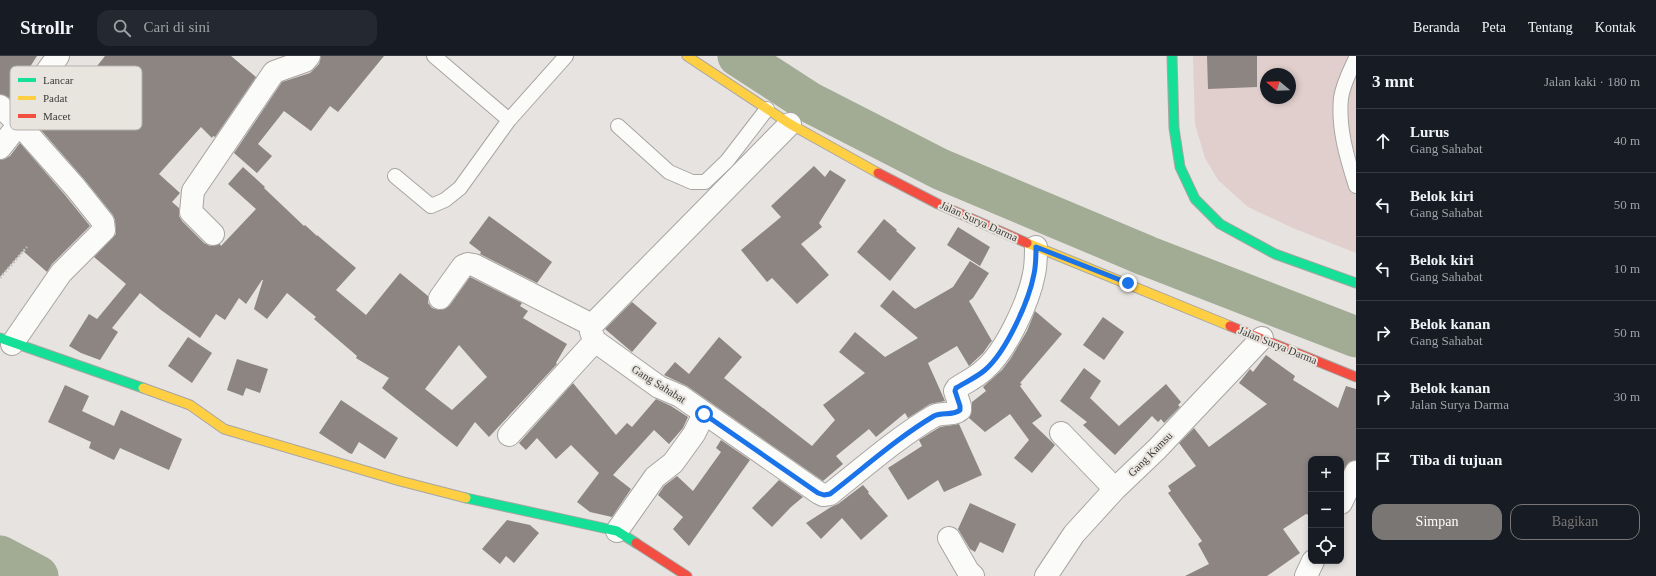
<!DOCTYPE html>
<html lang="id">
<head>
<meta charset="utf-8">
<style>
  body { margin:0; font-family:"Times New Roman",serif; background:#242831; color:#f1f3f6 }
  .controls { position:absolute; right:12px; bottom:12px; display:grid; overflow:hidden; border-radius:8px; box-shadow:0 2px 6px #0003 }
  .controls button { width:36px; height:36px; display:grid; place-items:center; padding:0; border:0; border-bottom:1px solid #363941; background:#171b24; color:#f1f3f6; font:20px sans-serif }
  .compass { position:absolute; left:1260px; top:12px; width:36px; height:36px; border-radius:50%; background:#171b24; box-shadow:0 2px 6px #0003; rotate:289deg }
  .stop { position:absolute; width:12px; height:12px; margin:-9px; border:3px solid #1a73e8; border-radius:50%; background:#fff }
  .stop.end { background:#1a73e8; border-color:#fff; box-shadow:0 1px 4px #0008 }
  .list { margin:0; padding:0; list-style:none }
  h2 { display:flex; justify-content:space-between; align-items:center; height:52px; margin:0; padding:0 16px; font-size:17px }
  h2 small { font-size:13px; font-weight:400; color:#9ea1a6 }
  .list li { display:grid; grid-template-columns:26px 1fr auto; gap:12px; align-items:center; box-sizing:border-box; height:64px; padding:0 16px; border-top:1px solid #363941 }
  .list b { display:block; font-size:15px; white-space:nowrap }
  .list p { margin:0; font-size:13px; white-space:nowrap; color:#9ea1a6 }
  .list em { font-size:13px; font-style:normal; color:#9ea1a6 }
  .actions { display:flex; gap:8px; padding:12px 16px }
  .actions a { flex:1; padding:9px 0; border:1px solid #797674; border-radius:12px; text-align:center; font-size:14px; color:#797674 }
  .actions .main { background:#797674; color:#fff }
  .icon { flex:none; width:22px; height:22px; fill:none; stroke:currentColor; stroke-width:2; stroke-linecap:round; stroke-linejoin:round }
  .map { position:relative; flex:none; width:1356px; height:520px; overflow:hidden }
  header { display:flex; align-items:center; gap:24px; box-sizing:border-box; height:56px; padding:0 20px; background:#171b24; border-bottom:1px solid #363941 }
  header strong { font-size:19px }
  nav { display:flex; gap:22px; margin-inline-start:auto; font-size:14px }
  .search { width:280px; height:36px; background:#242831; display:flex; align-items:center; gap:10px; box-sizing:border-box; padding:0 14px; border-radius:12px; color:#9ea1a6; font-size:15px }
  main { display:flex }
  aside { flex:1; background:#171b24 }
  .map>svg:first-child { display:block }
  .green { fill:#e1cfcd; fill-rule:evenodd }
  .lines { fill:none; stroke-linecap:round; stroke-linejoin:round }
  .river { stroke:#a2ac94; stroke-width:41 }
  .building { fill:#8c8581; fill-rule:evenodd }
  .lane-casing { stroke:#a7a5a2; stroke-width:16 }
  .street-casing { stroke:#a7a5a2; stroke-width:24 }
  .fast-casing { stroke:#a7a5a2; stroke-width:11 }
  .slow-casing { stroke:#a7a5a2; stroke-width:11 }
  .jam-casing { stroke:#a7a5a2; stroke-width:11 }
  .path { stroke:#c5c4c3; stroke-width:2.5; stroke-dasharray:2 2; stroke-linecap:butt }
  .lane { stroke:#fbfbfa; stroke-width:14 }
  .street { stroke:#fbfbfa; stroke-width:22 }
  .fast { stroke:#16e098; stroke-width:9 }
  .slow { stroke:#ffcf43; stroke-width:9 }
  .jam { stroke:#f24e42; stroke-width:9 }
  .route { stroke:#1a73e8; stroke-width:5 }
  .labels { text-anchor:middle; stroke-width:4; stroke-linejoin:round; paint-order:stroke }
  .street-label { font-size:11px; fill:#3e3c3a; stroke:#e8e4de }
  .key { fill:#e8e4de; stroke:#b5b2ad; stroke-width:1 }
  .key-label { font-size:11px; fill:#3e3c3a }
</style>
</head>
<body>
<header>
<strong>Strollr</strong>
<div class="search"><svg class="icon" aria-label="search" viewBox="0 0 24 24"><circle cx="10" cy="10" r="6"/><path d="M15 15l6 6"/></svg>Cari di sini</div>
<nav><a>Beranda</a><a>Peta</a><a>Tentang</a><a>Kontak</a></nav>
</header>
<main>
<div class="map">
<svg width="1356" height="520" viewBox="0 0 1356 520">
  <rect width="100%" height="100%" fill="#e6e3e0"/>
  <path class="green" d="M 1193,0 L 1356,0 L 1356,197 L 1293,172 L 1248,151 L 1218,124 L 1205,102 L 1195,68 ZM 1266,18 L 1290,18 L 1290,42 L 1266,42 Z"/>
  <g class="lines">
    <path class="river" d="M 738,0 L 809,46 L 940,113 L 1147,200 L 1356,281
      M 0,500 L 38,520"/>
  </g>
  <path class="building" d="M 0,0 L 37,0 L 28,14 L 30,16 L 15,47 L 8,41 L 0,38 Z
    M 105,0 L 231,0 L 256,21 L 215,81 L 213,80 L 212,82 L 201,71 L 159,118 L 180,137 L 172,146 L 179,152 L 179,160 L 182,165 L 204,187 L 210,190 L 220,188 L 221,190 L 256,153 L 228,128 L 243,111 L 265,131 L 264,132 L 304,170 L 305,169 L 317,180 L 317,179 L 356,212 L 336,234 L 366,259 L 400,217 L 428,240 L 428,247 L 432,252 L 439,254 L 445,253 L 450,249 L 470,221 L 522,247 L 520,250 L 528,255 L 523,262 L 567,288 L 556,307 L 557,308 L 489,381 L 475,366 L 457,391 L 382,332 L 389,322 L 356,302 L 357,300 L 314,263 L 316,261 L 287,237 L 267,263 L 254,253 L 263,224 L 262,224 L 246,248 L 239,242 L 225,264 L 216,258 L 200,282 L 161,254 L 140,237 L 112,272 L 118,276 L 100,304 L 81,297 L 69,290 L 89,258 L 97,263 L 126,228 L 94,201 L 116,178 L 115,164 L 113,159 L 84,123 L 34,66 L 48,36 L 63,47 L 73,37 L 75,38 ZM 459,289 L 487,321 L 452,354 L 425,333 Z
    M 321,0 L 384,0 L 338,56 L 330,50 L 311,75 L 284,55 L 258,88 L 272,100 L 257,117 L 234,97 L 282,26 L 310,17 L 319,8 Z
    M 1207,0 L 1257,0 L 1257,31 L 1208,33 Z
    M 20,87 L 65,139 L 90,170 L 52,208 L 47,216 L 23,195 L 0,221 L 0,104 L 5,103 L 10,100 Z
    M 814,110 L 825,121 L 830,114 L 846,124 L 819,167 L 822,171 L 801,188 L 829,219 L 797,248 L 772,222 L 767,226 L 741,194 L 781,161 L 771,150 Z
    M 489,160 L 552,206 L 537,227 L 480,198 L 481,196 L 469,187 Z
    M 884,163 L 897,174 L 896,175 L 916,192 L 890,225 L 857,196 Z
    M 958,171 L 990,191 L 980,210 L 947,189 Z
    M 970,205 L 989,217 L 973,242 L 969,245 L 992,285 L 990,287 L 983,297 L 969,310 L 957,290 L 928,307 L 945,345 L 930,348 L 908,362 L 905,357 L 876,381 L 869,373 L 836,400 L 843,408 L 823,425 L 687,330 L 664,319 L 675,306 L 689,318 L 719,281 L 742,301 L 724,322 L 812,390 L 835,364 L 823,349 L 865,317 L 839,296 L 855,276 L 885,301 L 918,282 L 880,250 L 893,234 L 915,253 L 953,231 Z
    M 632,246 L 657,267 L 632,296 L 605,273 Z
    M 1035,255 L 1062,278 L 1020,327 L 1022,328 L 1020,330 L 1042,360 L 1032,367 L 1055,389 L 1032,417 L 1014,402 L 1029,384 L 1010,358 L 985,376 L 969,362 L 972,354 L 972,346 L 986,335 L 983,331 L 1002,314 L 1011,302 L 1027,275 Z
    M 1103,261 L 1124,276 L 1104,304 L 1083,289 Z
    M 188,281 L 212,297 L 192,327 L 168,310 Z
    M 1266,299 L 1295,320 L 1293,324 L 1338,352 L 1346,330 L 1356,333 L 1356,404 L 1349,406 L 1341,418 L 1341,403 L 1311,403 L 1311,457 L 1309,459 L 1306,458 L 1283,473 L 1300,497 L 1267,520 L 1185,520 L 1209,508 L 1198,488 L 1202,485 L 1168,437 L 1171,435 L 1168,430 L 1196,410 L 1179,387 L 1194,372 L 1209,391 L 1267,348 L 1239,327 L 1250,313 L 1253,316 Z
    M 237,303 L 268,313 L 260,337 L 246,332 L 243,340 L 227,334 Z
    M 1084,312 L 1101,325 L 1090,342 L 1119,370 L 1166,328 L 1181,346 L 1178,349 L 1180,351 L 1164,367 L 1161,363 L 1158,366 L 1152,360 L 1115,399 L 1083,369 L 1087,366 L 1060,345 Z
    M 573,327 L 616,379 L 627,367 L 632,371 L 656,343 L 671,350 L 688,361 L 683,372 L 669,388 L 654,374 L 613,419 L 631,433 L 612,461 L 590,456 L 577,446 L 599,417 L 571,389 L 556,403 L 537,382 L 526,394 L 519,387 Z
    M 65,329 L 89,340 L 82,355 L 114,370 L 121,354 L 182,383 L 169,414 L 120,392 L 114,404 L 89,392 L 91,386 L 48,366 Z
    M 341,344 L 398,382 L 385,403 L 359,386 L 352,398 L 349,397 L 319,377 Z
    M 959,368 L 982,419 L 944,436 L 938,424 L 908,444 L 888,412 L 922,390 L 919,384 L 940,371 Z
    M 721,384 L 750,404 L 689,490 L 673,473 L 683,461 L 658,439 L 664,430 L 677,420 L 693,435 L 721,396 L 716,392 Z
    M 779,424 L 803,441 L 791,451 L 772,471 L 752,452 Z
    M 863,429 L 869,436 L 868,437 L 888,460 L 861,484 L 842,462 L 821,483 L 806,467 L 831,451 L 838,448 Z
    M 970,447 L 1016,468 L 1003,497 L 980,486 L 975,496 L 970,493 L 958,473 Z
    M 507,464 L 530,469 L 539,477 L 514,507 L 506,500 L 500,508 L 482,493 Z"/>
  <g class="lines">
    <defs>
      <path id="lane" d="M 434,0 L 509,64 L 566,0
        M 1356,2 C 1350,15 1343,28 1341,42 C 1338,72 1347,102 1356,130
        M 618,70 L 669,116 L 692,126 L 705,126 L 727,105 L 767,53
        M 395,120 L 431,150 L 445,144 L 460,132 L 509,64"/>
      <path id="street" d="M 0,50 L 19,68 L 38,28 L 58,0
        M 0,92 L 19,68 L 75,131 L 103,166 L 104,174 L 61,217 L 12,288
        M 213,178 L 191,156 L 193,135 L 274,16 L 305,5 L 309,0
        M 440,242 L 463,210 L 468,208 L 474,209 L 592,269
        M 595,285 L 659,331 L 680,340 L 819,437 L 823,439 L 830,438 C 863,412 898,381 934,360 C 942,356 953,360 960,354 L 960,350 L 955,335 L 957,332 C 966,326 977,321 985,313 C 1006,295 1029,245 1034,218 C 1036,209 1036,200 1036,191
        M 1061,377 L 1115,433
        M 509,379 L 595,285 L 591,276 L 592,269 L 790,68
        M 1341,447 L 1356,416
        M 617,475 L 655,421 L 673,407 L 694,378 L 704,358
        M 949,482 L 968,515 L 973,520
        M 1046,520 L 1074,478 L 1115,433 L 1157,393 L 1262,282
        M 1306,520 L 1313,505"/>
      <path id="fast" d="M 1172,0 L 1174,72 L 1180,111 L 1195,143 L 1220,168 L 1275,198 L 1356,227
        M 0,282 L 143,332
        M 466,442 L 617,475 L 636,487"/>
      <path id="slow" d="M 687,0 L 790,68 L 878,117
        M 1027,187 L 1230,270
        M 143,332 L 190,349 L 224,373 L 400,425 L 466,442"/>
      <path id="jam" d="M 878,117 L 938,148 L 1027,187
        M 1230,270 L 1356,321
        M 636,487 L 687,520"/>
    </defs>
    <use href="#lane" class="lane-casing"/>
    <use href="#street" class="street-casing"/>
    <use href="#fast" class="fast-casing"/>
    <use href="#slow" class="slow-casing"/>
    <use href="#jam" class="jam-casing"/>
    <path class="path" d="M 0,222 L 27,191"/>
    <use href="#lane" class="lane"/>
    <use href="#street" class="street"/>
    <use href="#fast" class="fast"/>
    <use href="#slow" class="slow"/>
    <use href="#jam" class="jam"/>
  </g>
  <g class="lines">
    <path class="route" d="M 704,358 L 818,437 L 824,439 L 830,438 C 864,412 897,382 934,360 C 942,356 953,360 960,354 L 960,350 L 955,335 L 956,332 C 966,326 977,321 985,314 C 1006,296 1029,245 1034,218 C 1036,209 1036,200 1036,191 L 1128,227"/>
  </g>
  <g class="labels">
    <g class="street-label">
      <text transform="translate(979 165) rotate(24)" y="4">Jalan Surya Darma</text>
      <text transform="translate(1278 289) rotate(22)" y="4">Jalan Surya Darma</text>
      <text transform="translate(659 328) rotate(32)" y="4">Gang Sahabat</text>
      <text transform="translate(1150 398) rotate(-45)" y="4">Gang Kamsu</text>
    </g>
  </g>
  <rect x="10" y="10" width="132" height="64" rx="6" class="key"/>
  <rect x="18" y="22" width="18" height="4" fill="#16e098"/>
  <rect x="18" y="40" width="18" height="4" fill="#ffcf43"/>
  <rect x="18" y="58" width="18" height="4" fill="#f24e42"/>
  <g class="key-label">
    <text x="43" y="28">Lancar</text>
    <text x="43" y="46">Padat</text>
    <text x="43" y="64">Macet</text>
  </g>
</svg>
<div class="controls">
<button>+</button>
<button>−</button>
<button><svg class="icon" aria-label="locate" viewBox="0 0 24 24"><circle cx="12" cy="12" r="6"/><path d="M12 2v4M12 18v4M2 12h4M18 12h4"/></svg></button>
</div>
<svg class="compass" viewBox="-18 -18 36 36"><path d="M0-13l5 13h-10z" fill="#e53935"/><path d="M0 13l5-13h-10z" fill="#9ea1a6"/></svg>
<div class="stop" style="left:704px;top:358px"></div>
<div class="stop end" style="left:1128px;top:227px"></div>
</div>
<aside>
<h2>3 mnt<small>Jalan kaki · 180 m</small></h2>
<ul class="list">
<li><svg class="icon" aria-label="ahead" viewBox="0 0 24 24"><path d="M12 20V5M6 11l6-6 6 6"/></svg><div><b>Lurus</b><p>Gang Sahabat</p></div><em>40 m</em></li>
<li><svg class="icon" aria-label="left" viewBox="0 0 24 24"><path d="M17 20v-9H6M10 6l-5 5 5 5"/></svg><div><b>Belok kiri</b><p>Gang Sahabat</p></div><em>50 m</em></li>
<li><svg class="icon" aria-label="left" viewBox="0 0 24 24"><path d="M17 20v-9H6M10 6l-5 5 5 5"/></svg><div><b>Belok kiri</b><p>Gang Sahabat</p></div><em>10 m</em></li>
<li><svg class="icon" aria-label="right" viewBox="0 0 24 24"><path d="M7 20v-9h11M14 6l5 5-5 5"/></svg><div><b>Belok kanan</b><p>Gang Sahabat</p></div><em>50 m</em></li>
<li><svg class="icon" aria-label="right" viewBox="0 0 24 24"><path d="M7 20v-9h11M14 6l5 5-5 5"/></svg><div><b>Belok kanan</b><p>Jalan Surya Darma</p></div><em>30 m</em></li>
<li><svg class="icon" aria-label="arrive" viewBox="0 0 24 24"><path d="M6 21V4h12l-3 4 3 4H6"/></svg><div><b>Tiba di tujuan</b></div></li>
</ul>
<div class="actions"><a class="main">Simpan</a><a>Bagikan</a></div>
</aside>
</main>
</body>
</html>
